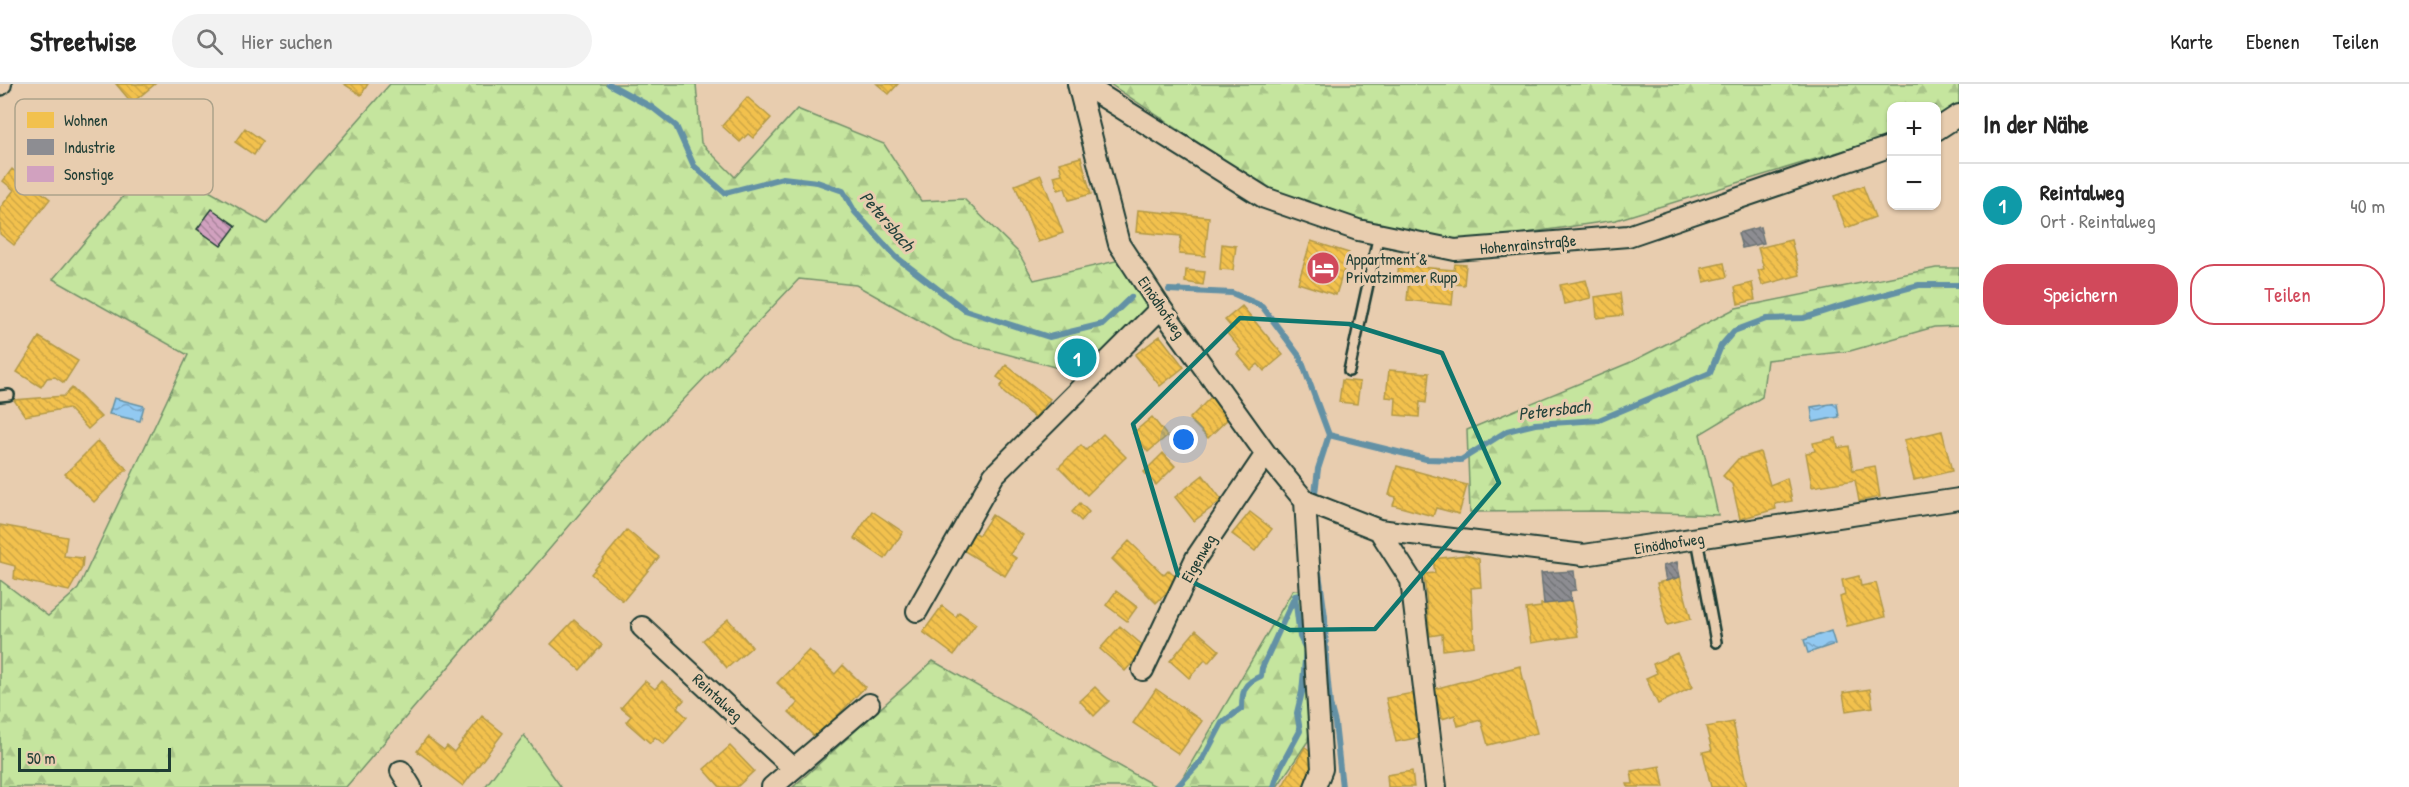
<!DOCTYPE html>
<html lang="de">
<head>
<meta charset="utf-8">
<style>
  body { margin:0; font-family:"Patrick Hand",sans-serif; background:#f2f2f2; color:#222 }
  .controls { position:absolute; right:18px; top:18px; display:grid; overflow:hidden; border-radius:12px; box-shadow:0 2px 4px #0004 }
  .controls button { width:54px; height:54px; display:grid; place-items:center; padding:0; border:0; border-bottom:2px solid #e0e0e0; background:#fff; color:#222; font:30px sans-serif }
  .scale { position:absolute; left:18px; bottom:15px; width:153px; box-sizing:border-box; padding-left:6px; border:3px solid #1f3d34; border-top:0; font-size:16px; line-height:21px; white-space:nowrap; color:#1f3d34; -webkit-text-stroke:4px #e8cdaf; paint-order:stroke }
  .you { position:absolute; left:1184px; top:356px; width:21px; height:21px; margin:-15px; border:4px solid #fff; border-radius:50%; background:#1a73e8; box-shadow:0 0 0 9px #1a73e833 }
  .badge { display:grid; place-items:center; width:39px; height:39px; border-radius:50%; background:#d1495b; color:#fff; font-size:20px; font-weight:700 }
  .pin { position:absolute; translate:-50% -50%; border:3px solid #fff; box-shadow:0 2px 6px #0006 }
  .list { margin:0; padding:0; list-style:none }
  h2 { display:flex; justify-content:space-between; align-items:center; height:78px; margin:0; padding:0 24px; font-size:26px }
  h2 small { font-size:20px; font-weight:400; color:#767676 }
  .list li { display:grid; grid-template-columns:39px 1fr auto; gap:18px; align-items:center; box-sizing:border-box; height:84px; padding:0 24px; border-top:2px solid #e0e0e0 }
  .list b { display:block; font-size:22px; white-space:nowrap }
  .list p { margin:0; font-size:20px; white-space:nowrap; color:#767676 }
  .list em { font-size:20px; font-style:normal; color:#767676 }
  .actions { display:flex; gap:12px; padding:18px 24px }
  .actions a { flex:1; padding:14px 0; border:2px solid #d1495b; border-radius:24px; text-align:center; font-size:21px; color:#d1495b }
  .actions .main { background:#d1495b; color:#fff }
  .icon { flex:none; width:33px; height:33px; fill:none; stroke:currentColor; stroke-width:2; stroke-linecap:round; stroke-linejoin:round }
  .map { position:relative; flex:none; width:1959px; height:703px; overflow:hidden }
  header { display:flex; align-items:center; gap:36px; box-sizing:border-box; height:84px; padding:0 30px; background:#fff; border-bottom:2px solid #e0e0e0 }
  header strong { font-size:28px }
  nav { display:flex; gap:33px; margin-inline-start:auto; font-size:21px }
  .search { width:420px; height:54px; background:#f2f2f2; display:flex; align-items:center; gap:15px; box-sizing:border-box; padding:0 21px; border-radius:33px; color:#767676; font-size:22px }
  main { display:flex }
  aside { flex:1; background:#fff }
  .map>svg:first-child { display:block }
  .green { fill:#c5e59e; stroke:#729169; stroke-width:1.5 }
  .forest { fill:url(#forest-firs); stroke:#729169; stroke-width:1.5 }
  .water { fill:url(#water-waves); stroke:#6491a5; stroke-width:1.5 }
  .homes { fill:url(#homes-back-hatch); stroke:#b39946; stroke-width:1.5 }
  .industry { fill:url(#industry-back-hatch); stroke:#6c7576; stroke-width:1.5 }
  .lines { fill:none; stroke-linecap:round; stroke-linejoin:round }
  .stream { stroke:#6491a5; stroke-width:6 }
  .building { fill:url(#building-back-hatch); stroke:#1f3d34; stroke-width:1.5 }
  .lane-casing { stroke:#1f3d34; stroke-width:14 }
  .street-casing { stroke:#1f3d34; stroke-width:24 }
  .lane { stroke:#e8cdaf; stroke-width:9 }
  .street { stroke:#e8cdaf; stroke-width:20 }
  .marked { fill:none; stroke:#0f766e; stroke-width:4.5; stroke-linejoin:round }
  .labels { text-anchor:middle; stroke-width:6; stroke-linejoin:round; paint-order:stroke }
  .street-label { font-size:16px; fill:#1f3d34; stroke:#e8cdaf }
  .poi-label { font-size:16px; fill:#1f3d34; stroke:#e8cdaf; text-anchor:start }
  .water-label { font-size:18px; font-style:italic; fill:#25443d; stroke:#e8cdaf }
  .key { fill:#e8cdaf; stroke:#aca28a; stroke-width:1.5 }
  .key-label { font-size:16px; fill:#1f3d34 }
</style>
</head>
<body>
<header>
<strong>Streetwise</strong>
<div class="search"><svg class="icon" aria-label="search" viewBox="0 0 24 24"><circle cx="10" cy="10" r="6"/><path d="M15 15l6 6"/></svg>Hier suchen</div>
<nav><a>Karte</a><a>Ebenen</a><a>Teilen</a></nav>
</header>
<main>
<div class="map">
<svg width="1959" height="703" viewBox="0 0 1959 703">
  <defs>
    <pattern id="forest-firs" width="22" height="20" patternUnits="userSpaceOnUse" patternTransform="scale(1.5)"><rect width="22" height="20" fill="#c5e59e"/><path d="M5 1l3.5 6h-7zM16 11l3.5 6h-7z" fill="#a9c589"/></pattern>
    <pattern id="water-waves" width="16" height="10" patternUnits="userSpaceOnUse" patternTransform="scale(1.5)"><rect width="16" height="10" fill="#92c9f1"/><path d="M0 5q4-4 8 0t8 0" fill="none" stroke="#77a4c4"/></pattern>
    <pattern id="homes-back-hatch" width="6" height="6" patternUnits="userSpaceOnUse" patternTransform="scale(1.5)"><rect width="6" height="6" fill="#f2c14e"/><path d="M-1 5l2 2M0 0l6 6M5-1l2 2" fill="none" stroke="#cfa745"/></pattern>
    <pattern id="industry-back-hatch" width="6" height="6" patternUnits="userSpaceOnUse" patternTransform="scale(1.5)"><rect width="6" height="6" fill="#8d8d92"/><path d="M-1 5l2 2M0 0l6 6M5-1l2 2" fill="none" stroke="#737478"/></pattern>
    <pattern id="building-back-hatch" width="6" height="6" patternUnits="userSpaceOnUse" patternTransform="scale(1.5)"><rect width="6" height="6" fill="#d1a1bf"/><path d="M-1 5l2 2M0 0l6 6M5-1l2 2" fill="none" stroke="#a9849c"/></pattern>
  </defs>
  <rect width="100%" height="100%" fill="#e8cdaf"/>
  <filter id="ink" filterUnits="userSpaceOnUse"><feTurbulence type="fractalNoise" baseFrequency=".0167" numOctaves="2"/><feDisplacementMap in="SourceGraphic" scale="12" xChannelSelector="R" yChannelSelector="G"/><feConvolveMatrix kernelMatrix="1 2 1 2 8 2 1 2 1" color-interpolation-filters="sRGB"/></filter>
  <g filter="url(#ink)">
    <path class="green" d="M 524,651 L 561,703 L 485,703 Z"/>
    <path class="forest" d="M 390,0 L 696,0 L 701,59 L 735,93 L 797,25 L 884,60 L 921,117 L 964,115 L 1018,168 L 1034,196 L 1120,176 L 1151,225 L 1112,268 L 1078,269 L 1072,275 L 1076,284 L 1073,288 L 954,256 L 856,201 L 799,195 L 623,379 L 346,703 L 0,703 L 0,496 L 48,532 L 78,505 L 188,271 L 53,195 L 154,76 L 267,140 Z
      M 1110,0 L 1959,0 L 1959,22 L 1937,35 L 1936,22 L 1892,22 L 1891,52 L 1616,136 L 1457,159 L 1360,136 L 1268,105 Z
      M 1936,184 L 1959,184 L 1959,242 L 1934,243 L 1850,267 L 1767,276 L 1762,313 L 1700,350 L 1718,431 L 1602,427 L 1470,428 L 1467,346 L 1631,278 L 1736,224 Z
      M 1293,506 L 1311,507 L 1316,592 L 1308,657 L 1277,703 L 1177,703 Z
      M 933,577 L 1157,703 L 793,703 Z"/>
    <path class="water" d="M 114,314 L 144,322 L 140,337 L 109,330 Z
      M 1837,319 L 1839,333 L 1813,338 L 1811,323 Z
      M 1831,547 L 1835,560 L 1808,569 L 1804,556 Z"/>
    <path class="homes" d="M 116,0 L 155,0 L 132,19 Z
      M 344,0 L 368,0 L 361,11 Z
      M 877,0 L 898,0 L 889,10 Z
      M 747,13 L 771,34 L 753,54 L 748,50 L 740,58 L 722,42 Z
      M 245,44 L 263,57 L 254,71 L 235,58 Z
      M 1081,73 L 1091,110 L 1069,116 L 1065,104 L 1058,106 L 1054,92 L 1062,90 L 1059,79 Z
      M 12,85 L 50,115 L 14,161 L 0,150 L 0,124 L 14,106 L 3,97 Z
      M 1041,91 L 1063,149 L 1038,158 L 1015,101 Z
      M 1863,102 L 1875,133 L 1846,144 L 1834,112 Z
      M 1138,126 L 1209,133 L 1205,172 L 1179,170 L 1181,152 L 1136,148 Z
      M 1791,156 L 1800,191 L 1762,201 L 1758,186 L 1764,185 L 1758,164 Z
      M 1311,157 L 1349,169 L 1336,211 L 1298,199 Z
      M 1222,160 L 1236,162 L 1233,186 L 1220,185 Z
      M 1724,179 L 1727,193 L 1704,198 L 1701,184 Z
      M 1455,180 L 1466,181 L 1464,201 L 1454,200 L 1452,221 L 1407,216 L 1409,196 L 1397,195 L 1399,181 L 1454,186 Z
      M 1186,186 L 1205,188 L 1203,201 L 1185,198 Z
      M 1586,196 L 1591,214 L 1564,220 L 1560,201 Z
      M 1752,199 L 1755,216 L 1738,220 L 1735,203 Z
      M 1620,209 L 1623,231 L 1597,234 L 1595,213 Z
      M 1242,222 L 1283,271 L 1264,287 L 1258,280 L 1251,286 L 1237,270 L 1241,266 L 1226,248 L 1232,244 L 1225,236 Z
      M 1160,252 L 1184,283 L 1160,302 L 1135,271 Z
      M 39,253 L 78,277 L 64,299 L 55,293 L 47,294 L 41,303 L 17,288 Z
      M 1006,281 L 1050,315 L 1035,334 L 1004,309 L 1000,303 L 1004,298 L 997,293 Z
      M 1389,286 L 1429,289 L 1426,319 L 1420,318 L 1419,333 L 1395,331 L 1396,314 L 1386,313 Z
      M 1342,296 L 1360,298 L 1357,320 L 1339,318 Z
      M 72,304 L 101,333 L 88,345 L 68,324 L 25,332 L 14,316 L 64,312 Z
      M 1211,313 L 1230,333 L 1208,354 L 1189,335 Z
      M 1152,333 L 1167,352 L 1148,368 L 1133,349 Z
      M 1942,347 L 1952,387 L 1914,396 L 1904,356 Z
      M 1103,350 L 1126,373 L 1087,411 L 1059,383 L 1081,361 L 1086,366 Z
      M 1836,354 L 1838,364 L 1849,362 L 1853,386 L 1875,382 L 1880,413 L 1859,417 L 1855,396 L 1812,403 L 1806,369 L 1815,367 L 1813,359 Z
      M 98,357 L 127,385 L 94,418 L 65,390 Z
      M 1760,368 L 1770,401 L 1787,394 L 1792,417 L 1775,420 L 1776,425 L 1740,435 L 1732,400 L 1723,392 L 1738,375 Z
      M 1163,369 L 1175,382 L 1156,401 L 1144,388 Z
      M 1397,382 L 1467,401 L 1459,430 L 1436,424 L 1433,432 L 1393,421 L 1396,413 L 1389,411 Z
      M 1203,391 L 1222,416 L 1194,437 L 1175,413 Z
      M 1080,419 L 1089,428 L 1081,437 L 1072,428 Z
      M 872,427 L 903,448 L 885,475 L 854,454 Z
      M 1250,428 L 1272,445 L 1255,467 L 1232,450 Z
      M 992,431 L 1023,451 L 1010,470 L 1016,474 L 1005,492 L 963,466 L 974,448 L 979,451 Z
      M 0,441 L 67,453 L 64,472 L 83,474 L 82,484 L 69,507 L 14,495 L 15,482 L 0,478 Z
      M 627,446 L 659,473 L 623,517 L 591,490 Z
      M 1129,457 L 1164,491 L 1169,486 L 1179,496 L 1156,519 L 1112,475 Z
      M 1466,471 L 1479,475 L 1481,503 L 1471,504 L 1474,562 L 1443,566 L 1442,550 L 1430,552 L 1424,490 L 1435,489 L 1433,475 Z
      M 1859,492 L 1861,502 L 1876,499 L 1885,533 L 1847,542 L 1840,513 L 1845,511 L 1842,496 Z
      M 1680,493 L 1691,535 L 1667,541 L 1657,499 Z
      M 1116,507 L 1137,523 L 1127,537 L 1106,521 Z
      M 1571,517 L 1578,552 L 1531,559 L 1526,525 L 1541,523 L 1541,520 Z
      M 942,522 L 956,533 L 959,528 L 976,540 L 954,571 L 923,548 Z
      M 728,535 L 752,563 L 727,584 L 703,556 Z
      M 574,536 L 602,561 L 580,586 L 551,560 Z
      M 1120,542 L 1146,564 L 1125,587 L 1100,565 Z
      M 1196,546 L 1219,566 L 1208,579 L 1205,576 L 1189,594 L 1170,577 Z
      M 809,566 L 835,590 L 843,581 L 865,603 L 816,654 L 789,628 L 798,619 L 777,599 Z
      M 1677,569 L 1693,603 L 1658,620 L 1646,594 L 1657,589 L 1653,580 Z
      M 1520,582 L 1537,649 L 1488,661 L 1481,636 L 1458,642 L 1455,631 L 1442,635 L 1434,605 Z
      M 645,597 L 655,605 L 662,597 L 684,616 L 677,624 L 687,633 L 664,660 L 655,653 L 650,659 L 626,638 L 631,632 L 621,624 Z
      M 1095,603 L 1109,617 L 1094,632 L 1080,617 Z
      M 1156,605 L 1202,637 L 1179,670 L 1133,639 Z
      M 1870,605 L 1873,623 L 1846,627 L 1843,609 Z
      M 1413,609 L 1422,653 L 1396,658 L 1386,614 Z
      M 482,632 L 503,649 L 463,702 L 417,667 L 427,653 L 444,666 L 447,662 L 454,668 Z
      M 1733,638 L 1747,703 L 1711,703 L 1703,668 L 1712,666 L 1706,643 Z
      M 730,662 L 754,687 L 737,703 L 720,703 L 704,685 Z
      M 1305,663 L 1318,672 L 1317,681 L 1303,703 L 1282,703 Z
      M 1660,682 L 1664,703 L 1628,703 L 1627,700 L 1633,700 L 1631,687 Z
      M 1412,687 L 1414,703 L 1388,703 L 1387,691 Z"/>
    <path class="industry" d="M 1760,143 L 1764,159 L 1742,164 L 1738,149 Z
      M 1677,478 L 1680,493 L 1666,497 L 1663,482 Z
      M 1574,487 L 1576,506 L 1570,507 L 1571,517 L 1544,520 L 1541,489 Z"/>
    <g class="lines">
      <path class="stream" d="M 609,0 L 653,24 L 676,42 L 694,82 L 725,109 L 783,94 L 817,98 L 843,107 L 855,128 L 896,173 L 965,226 L 1049,253 L 1103,240 L 1131,213
        M 1169,206 L 1232,209 L 1262,222 L 1300,273 L 1329,351 L 1426,375 L 1461,376 L 1507,347 L 1535,340 L 1599,336 L 1710,289 L 1721,262 L 1734,247 L 1766,235 L 1804,234 L 1838,223 L 1919,201 L 1959,201
        M 1315,409 L 1318,385 L 1329,351
        M 1319,489 L 1325,533 L 1326,578 L 1330,620 L 1335,639 L 1342,703
        M 1177,703 L 1203,675 L 1222,639 L 1242,624 C 1242,606 1244,599 1261,592 L 1262,584 L 1295,512 L 1303,510
        M 1274,703 L 1280,684 L 1300,647 L 1297,629 L 1302,608 L 1306,565 L 1300,553 L 1295,512"/>
    </g>
    <path class="building" d="M 212,125 L 236,142 L 221,162 L 197,145 Z"/>
    <g class="lines">
      <defs>
        <path id="lane" d="M 1349,287 L 1379,150
          M 0,312 L 9,311
          M 1697,455 L 1716,558"/>
        <path id="street" d="M 1078,0 L 1119,160 L 1161,224 L 1266,370 L 1305,417 L 1379,446 L 1584,471 L 1959,415
          M 1083,0 L 1265,114 L 1358,146 L 1455,166 L 1628,152 L 1892,62
          M 0,1 L 1,0
          M 1936,46 L 1959,31
          M 1305,417 L 1322,685 L 1315,703
          M 1379,446 L 1411,496 L 1436,703
          M 917,527 L 994,391 L 1161,224
          M 642,543 L 793,684
          M 1143,586 L 1196,474 L 1266,370
          M 401,687 L 411,703
          M 772,703 L 869,620"/>
      </defs>
      <use href="#lane" class="lane-casing"/>
      <use href="#street" class="street-casing"/>
      <use href="#lane" class="lane"/>
      <use href="#street" class="street"/>
    </g>
  </g>
  <path class="marked" d="M 1240,234 L 1349,240 L 1442,269 L 1499,399 L 1375,545 L 1290,546 L 1178,491 L 1133,340 Z"/>
  <defs>
    <symbol id="hotel-disc" viewBox="-11 -11 22 22"><circle r="9.5" fill="#d1495b" stroke="#e8cdaf"/><path d="M-6-4.5h1.5V1H6V5H4.5V3h-9V5H-6ZM-4 0a1.8 1.8 0 1 1 3.6 0ZM.5 0V-2.5h3Q6-2.5 6 0Z" fill="#fff"/></symbol>
  </defs>
  <g fill-rule="evenodd">
    <use href="#hotel-disc" x="1304" y="165" width="38" height="38"/>
  </g>
  <g class="labels">
    <g class="street-label">
      <text transform="translate(1528 160) rotate(-5)" y="6">Hohenrainstraße</text>
      <text transform="translate(1162 223) rotate(56)" y="6">Einödhofweg</text>
      <text transform="translate(1669 459) rotate(-9)" y="6">Einödhofweg</text>
      <text transform="translate(1198 474) rotate(-60)" y="6">Eigenweg</text>
      <text transform="translate(718 613) rotate(43)" y="6">Reintalweg</text>
    </g>
    <g class="poi-label">
      <text x="1346" y="181">Appartment &amp;<tspan x="1346" dy="18">Privatzimmer Rupp</tspan></text>
    </g>
    <g class="water-label">
      <text transform="translate(887 137) rotate(49)" y="6">Petersbach</text>
      <text transform="translate(1554 326) rotate(-7)" y="6">Petersbach</text>
    </g>
  </g>
  <rect x="15" y="15" width="198" height="96" rx="9" class="key"/>
  <rect x="27" y="28" width="27" height="16" fill="#f2c14e"/>
  <rect x="27" y="55" width="27" height="16" fill="#8d8d92"/>
  <rect x="27" y="82" width="27" height="16" fill="#d1a1bf"/>
  <g class="key-label">
    <text x="64" y="42">Wohnen</text>
    <text x="64" y="69">Industrie</text>
    <text x="64" y="96">Sonstige</text>
  </g>
</svg>
<div class="controls">
<button>+</button>
<button>−</button>
</div>
<div class="scale">50 m</div>
<div class="you"></div>
<div class="pin badge" style="left:1077px;top:274px;background:#0f9aa8">1</div>
</div>
<aside>
<h2>In der Nähe<small></small></h2>
<ul class="list">
<li><span class="badge" style="background:#0f9aa8">1</span><div><b>Reintalweg</b><p>Ort · Reintalweg</p></div><em>40 m</em></li>
</ul>
<div class="actions"><a class="main">Speichern</a><a>Teilen</a></div>
</aside>
</main>
</body>
</html>
